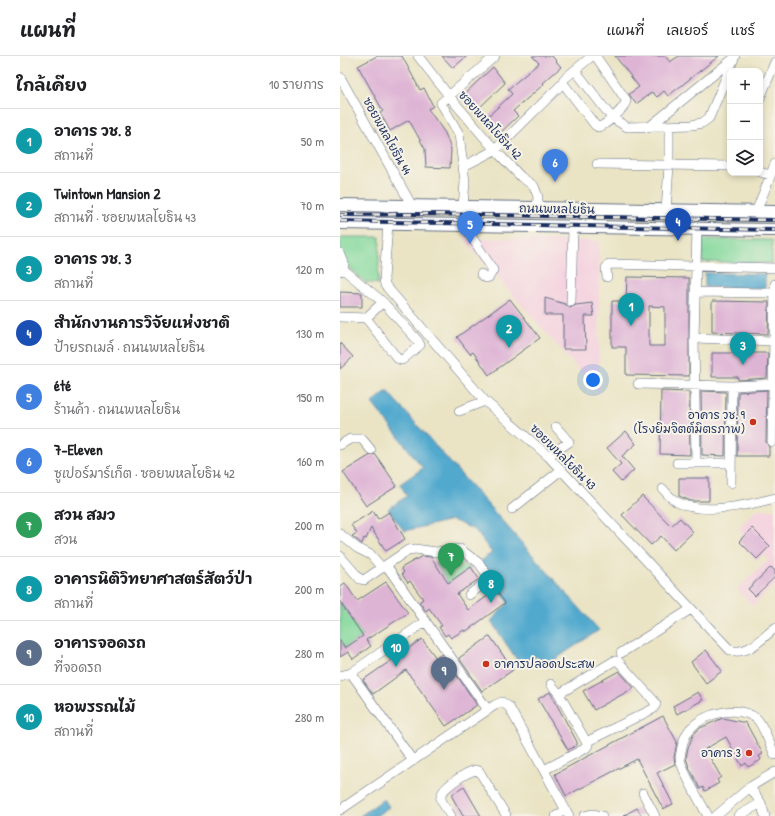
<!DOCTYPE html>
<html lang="th">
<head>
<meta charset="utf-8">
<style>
  body { margin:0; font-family:"Patrick Hand","Playpen Sans Thai",sans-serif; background:#f2f2f2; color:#202124 }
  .controls { position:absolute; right:12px; top:12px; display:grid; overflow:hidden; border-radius:8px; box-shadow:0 2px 6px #0003 }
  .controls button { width:36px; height:36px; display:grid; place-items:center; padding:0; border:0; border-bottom:1px solid #e0e0e0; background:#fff; color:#202124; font:20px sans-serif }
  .you { position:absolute; left:253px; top:324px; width:14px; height:14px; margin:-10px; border:3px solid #fff; border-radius:50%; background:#1a73e8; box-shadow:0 0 0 6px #1a73e833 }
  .badge { display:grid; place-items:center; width:26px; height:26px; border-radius:50%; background:#0b8043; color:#fff; font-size:13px; font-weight:700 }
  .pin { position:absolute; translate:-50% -33px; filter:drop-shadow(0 1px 2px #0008) }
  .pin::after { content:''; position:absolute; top:21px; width:14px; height:12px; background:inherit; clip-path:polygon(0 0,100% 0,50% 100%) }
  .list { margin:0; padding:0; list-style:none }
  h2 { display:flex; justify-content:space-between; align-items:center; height:52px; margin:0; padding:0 16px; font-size:17px }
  h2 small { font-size:13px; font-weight:400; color:#757577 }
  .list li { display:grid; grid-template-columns:26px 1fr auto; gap:12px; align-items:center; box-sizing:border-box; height:64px; padding:0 16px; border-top:1px solid #e0e0e0 }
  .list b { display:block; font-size:15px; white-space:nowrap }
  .list p { margin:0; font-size:13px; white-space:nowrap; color:#757577 }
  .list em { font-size:13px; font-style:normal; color:#757577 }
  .icon { flex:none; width:22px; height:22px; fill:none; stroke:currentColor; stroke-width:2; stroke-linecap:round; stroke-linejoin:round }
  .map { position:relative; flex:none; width:435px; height:760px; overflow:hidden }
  header { display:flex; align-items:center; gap:24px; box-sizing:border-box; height:56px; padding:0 20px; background:#fff; border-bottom:1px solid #e0e0e0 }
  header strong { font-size:19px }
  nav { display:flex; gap:22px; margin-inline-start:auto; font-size:14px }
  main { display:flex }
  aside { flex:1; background:#fff }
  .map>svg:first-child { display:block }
  .built { fill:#f4cfde }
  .green { fill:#83d89b; stroke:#4f847c }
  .water { fill:#51a9ce; stroke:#366c96 }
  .building { fill:#deb4d5; fill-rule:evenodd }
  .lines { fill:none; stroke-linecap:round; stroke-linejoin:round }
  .minor-casing { stroke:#636e82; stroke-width:10 }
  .major-casing { stroke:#636e82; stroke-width:14 }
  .minor { stroke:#fff; stroke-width:9 }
  .major { stroke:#fff; stroke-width:12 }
  .rail-casing { stroke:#1b2f5e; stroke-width:4 }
  .rail { stroke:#f7f3e8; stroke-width:2.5; stroke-dasharray:8; stroke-linecap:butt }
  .poi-dot { fill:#c8321e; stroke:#f7f3e8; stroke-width:1.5 }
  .labels { text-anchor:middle; stroke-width:4; stroke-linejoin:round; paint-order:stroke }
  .street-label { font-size:12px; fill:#1b2f5e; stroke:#f7f3e8 }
  .poi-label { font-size:12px; fill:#1b2f5e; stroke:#f7f3e8; text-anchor:end }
</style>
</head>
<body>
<header>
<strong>แผนที่</strong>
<nav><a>แผนที่</a><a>เลเยอร์</a><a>แชร์</a></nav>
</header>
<main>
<aside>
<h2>ใกล้เคียง<small>10 รายการ</small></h2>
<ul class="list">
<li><span class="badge" style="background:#0f9aa8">1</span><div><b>อาคาร วช. 8</b><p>สถานที่</p></div><em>50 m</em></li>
<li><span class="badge" style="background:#0f9aa8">2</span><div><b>Twintown Mansion 2</b><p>สถานที่ · ซอยพหลโยธิน 43</p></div><em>70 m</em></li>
<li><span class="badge" style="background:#0f9aa8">3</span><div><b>อาคาร วช. 3</b><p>สถานที่</p></div><em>120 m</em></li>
<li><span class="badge" style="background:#1a4fb4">4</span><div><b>สำนักงานการวิจัยแห่งชาติ</b><p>ป้ายรถเมล์ · ถนนพหลโยธิน</p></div><em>130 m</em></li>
<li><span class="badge" style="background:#3f7fe0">5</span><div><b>été</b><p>ร้านค้า · ถนนพหลโยธิน</p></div><em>150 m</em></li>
<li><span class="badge" style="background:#3f7fe0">6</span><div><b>7-Eleven</b><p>ซูเปอร์มาร์เก็ต · ซอยพหลโยธิน 42</p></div><em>160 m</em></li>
<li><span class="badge" style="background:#2e9e5b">7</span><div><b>สวน สมว</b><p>สวน</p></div><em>200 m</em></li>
<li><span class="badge" style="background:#0f9aa8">8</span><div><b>อาคารนิติวิทยาศาสตร์สัตว์ป่า</b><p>สถานที่</p></div><em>200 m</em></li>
<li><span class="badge" style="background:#5c6f8a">9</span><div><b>อาคารจอดรถ</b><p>ที่จอดรถ</p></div><em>280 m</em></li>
<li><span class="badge" style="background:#0f9aa8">10</span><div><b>หอพรรณไม้</b><p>สถานที่</p></div><em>280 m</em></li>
</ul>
</aside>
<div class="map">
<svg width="435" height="760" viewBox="0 0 435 760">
  <rect width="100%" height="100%" fill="#f7f3e8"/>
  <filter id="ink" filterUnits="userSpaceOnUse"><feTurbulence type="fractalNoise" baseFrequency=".025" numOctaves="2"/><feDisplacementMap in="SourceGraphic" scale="8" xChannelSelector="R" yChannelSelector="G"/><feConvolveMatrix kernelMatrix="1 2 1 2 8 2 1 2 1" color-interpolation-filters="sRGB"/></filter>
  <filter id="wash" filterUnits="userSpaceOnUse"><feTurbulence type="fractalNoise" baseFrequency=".012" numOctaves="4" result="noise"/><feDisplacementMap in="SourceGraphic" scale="16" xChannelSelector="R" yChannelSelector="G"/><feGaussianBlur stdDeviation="0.9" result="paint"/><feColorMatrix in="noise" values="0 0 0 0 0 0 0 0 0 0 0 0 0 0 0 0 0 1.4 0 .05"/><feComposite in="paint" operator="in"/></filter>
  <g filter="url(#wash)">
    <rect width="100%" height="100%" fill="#eae4c5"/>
    <path class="built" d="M 123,182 L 259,185 L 259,337 Z
      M 418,453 L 435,454 L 435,529 L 412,550 L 397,533 L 429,503 L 423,498 L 417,505 L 398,485 L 403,480 L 399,471 Z"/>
    <path class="green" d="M 0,181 L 40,181 L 38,228 L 25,226 L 9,211 L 0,199 Z
      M 363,183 L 432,184 L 432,207 L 362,206 Z
      M 98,504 L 104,513 L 114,509 L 131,511 L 108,527 L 95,507 Z
      M 0,546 L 23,580 L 5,592 L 0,584 Z"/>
    <path class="water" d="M 365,217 L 425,218 L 425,232 L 365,231 Z
      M 47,335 L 259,574 L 205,610 L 197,600 L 181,610 L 151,565 L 168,547 L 140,505 L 152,497 L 135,474 L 112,464 L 64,475 L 48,453 L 67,440 L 60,428 L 83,412 L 32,347 Z
      M 44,743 L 49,751 L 36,760 L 20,760 Z"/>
    <g id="blocks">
      <path class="building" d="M 37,0 L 62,0 L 80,34 L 84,32 L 93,50 L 88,53 L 105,77 L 111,93 L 110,112 L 86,111 L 85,93 L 69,64 L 50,75 L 40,57 L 43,55 L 18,10 Z
        M 102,0 L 127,0 L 113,12 Z
        M 192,0 L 212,0 L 221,11 L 203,27 L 204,28 L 173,55 L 178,60 L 158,79 L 144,64 L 172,38 L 168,33 L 199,7 Z
        M 275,0 L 325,0 L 330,6 L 339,0 L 379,0 L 328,40 L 324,35 L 317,41 L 312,36 L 296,48 L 289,38 L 299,31 Z
        M 153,11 L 165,27 L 135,56 L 121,41 Z
        M 287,221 L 349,222 L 349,320 L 286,319 L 286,291 L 272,291 L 272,245 L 286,245 ZM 309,250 L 325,251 L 325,290 L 309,290 Z
        M 0,236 L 22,237 L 22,251 L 0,251 Z
        M 205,242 L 225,248 L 230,252 L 236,249 L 252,247 L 254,260 L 245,260 L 246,293 L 223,293 L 223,259 L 205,259 Z
        M 170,243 L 200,282 L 149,319 L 133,296 L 130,298 L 117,281 Z
        M 372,245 L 429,246 L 428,278 L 372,276 Z
        M 0,287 L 13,301 L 0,313 Z
        M 372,297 L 428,297 L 427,322 L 398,324 L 398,321 L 372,321 Z
        M 427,334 L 426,386 L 429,391 L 429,400 L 397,400 L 398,336 Z
        M 321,335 L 349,336 L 350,399 L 320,398 Z
        M 361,335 L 386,336 L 385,400 L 362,399 Z
        M 286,375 L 296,388 L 282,400 L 294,414 L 281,426 L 272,416 L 281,408 L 267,392 Z
        M 35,398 L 57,430 L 26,450 L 3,416 L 29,400 Z
        M 339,422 L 369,422 L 369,445 L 351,445 L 339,440 Z
        M 302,440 L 331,470 L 340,462 L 353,476 L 334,494 L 321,480 L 311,489 L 282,459 Z
        M 33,455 L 38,463 L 49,456 L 65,483 L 46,495 L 31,472 L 26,483 L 24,482 L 22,488 L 12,480 L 17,477 L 11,469 Z
        M 412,472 L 430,490 L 417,503 L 399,485 Z
        M 82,500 L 91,501 L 108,527 L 131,511 L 139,523 L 117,538 L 128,554 L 156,534 L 165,547 L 125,576 L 124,574 L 111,582 L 108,578 L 105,580 L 99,571 L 102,570 L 89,552 L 86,555 L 79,546 L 83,543 L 70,525 L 68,527 L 62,518 L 64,516 L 61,512 Z
        M 431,511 L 435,515 L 435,521 L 415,540 L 408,533 Z
        M 46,526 L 68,557 L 26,584 L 31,590 L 13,603 L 8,596 L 0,601 L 0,584 L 5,592 L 23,580 L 0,546 L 0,530 L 5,527 L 17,545 Z
        M 150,580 L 173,614 L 142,635 L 119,602 Z
        M 82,583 L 96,602 L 102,598 L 137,649 L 106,670 L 66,614 L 33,638 L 23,624 Z
        M 366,594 L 382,615 L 366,627 L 351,606 Z
        M 279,615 L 294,632 L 254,654 L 243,635 Z
        M 210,636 L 237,686 L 237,689 L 228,694 L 198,643 Z
        M 358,636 L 363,644 L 337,658 L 333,650 Z
        M 323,660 L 337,686 L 334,701 L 335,708 L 317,717 L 333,748 L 323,753 L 297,703 L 226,740 L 215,718 Z
        M 383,662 L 406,667 L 423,698 L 419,700 L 421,704 L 408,711 L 406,707 L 402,710 L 386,681 L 365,693 L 381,721 L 377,724 L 379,727 L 365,735 L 363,731 L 360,733 L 349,711 L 346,702 L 348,692 L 353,679 L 360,672 Z
        M 124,731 L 141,760 L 123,760 L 111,739 Z
        M 297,752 L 302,760 L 283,760 Z"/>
    </g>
  </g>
  <g filter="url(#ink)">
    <use href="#blocks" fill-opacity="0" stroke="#636e82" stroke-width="1"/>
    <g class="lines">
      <defs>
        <path id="minor" d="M 78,0 L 109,40 L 155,94 L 181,121 L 194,130 L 198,141 L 197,153
          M 235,14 L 272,62 L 287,71 L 352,69 L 362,67 L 369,62 L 395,0
          M 0,21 L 72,150
          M 223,27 L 255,69 L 258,71 C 265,70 287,51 286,44 L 257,2 L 254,0
          M 420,42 L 435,6
          M 308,72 L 393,3
          M 257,108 L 390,110
          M 124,110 L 155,94 L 223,27 L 224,23 L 252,0
          M 420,116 L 430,119
          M 123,151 L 125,126 L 119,78 L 101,47 L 155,0
          M 326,155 L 329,109 L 329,71
          M 416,156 L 435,108
          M 48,168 L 44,223 L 45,229 L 145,345 L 208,400 L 390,594 C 408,600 422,582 435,572
          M 124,169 L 153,214 L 149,221 L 146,222 L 141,218
          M 0,197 L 4,207 L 3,213 L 0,215
          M 3,213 L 43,246 L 78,285 L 80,289 L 62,304 L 57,302 L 26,262
          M 267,221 L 266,212 L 269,208 L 435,212
          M 356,236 L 435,237
          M 231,246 L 233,171
          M 0,261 L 26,262 L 43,246
          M 354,282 L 433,285
          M 298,328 L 392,330 L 435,328
          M 119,355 L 145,345
          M 432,386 L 435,228
          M 0,389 L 10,383 L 22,383 L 31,394
          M 208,400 L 229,386 L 216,371
          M 356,406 L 354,282 L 357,173
          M 337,407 L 390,407
          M 391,427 L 392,330
          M 323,433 C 327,438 332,443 337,446 C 362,460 409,449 435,442
          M 172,453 L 221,414
          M 0,478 L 17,492 L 31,499 L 42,512
          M 0,500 L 20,523 L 24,524 L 68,494 L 75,493 L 96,496 L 120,493 L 139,507 L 148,520 L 147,525 L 129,539
          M 46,509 L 148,654
          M 281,597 L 351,553
          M 11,617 L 73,705
          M 0,620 L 11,617 L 86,565
          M 219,638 L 274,605 L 278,605 L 314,645 L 316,648 L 313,653 L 246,686
          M 204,714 L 246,692 L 248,689 L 219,638 L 211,628
          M 410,731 L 421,747 L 425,760
          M 303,737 L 315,760
          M 0,754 L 155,649 L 162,646 L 169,651 L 229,760
          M 111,760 C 108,755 103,749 101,743 C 98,733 127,716 136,714 L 139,715 L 166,759
          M 216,760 L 226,754
          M 244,760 L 252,758 L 262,760
          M 368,760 C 362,749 340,712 340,702 C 341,693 344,680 350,673 C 365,657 398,648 417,663 C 423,669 431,691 435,699
          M 376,760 L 410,731 L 435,716
          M 398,760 L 421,747"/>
        <path id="major" d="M 0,149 L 435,156
          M 0,167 L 435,174"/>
      </defs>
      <use href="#minor" class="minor-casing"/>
      <use href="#major" class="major-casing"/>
      <use href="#minor" class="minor"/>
      <use href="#major" class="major"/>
      <defs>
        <path id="rail" d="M 0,159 L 85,158 L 435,164
          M 0,165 L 435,174"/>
      </defs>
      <use href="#rail" class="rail-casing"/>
      <use href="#rail" class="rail"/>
    </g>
  </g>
  <g class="poi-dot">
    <circle cx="413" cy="366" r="4"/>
    <circle cx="146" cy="608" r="4"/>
    <circle cx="409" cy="697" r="4"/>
  </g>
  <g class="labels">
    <g class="street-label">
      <text transform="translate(150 69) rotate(48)" y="4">ซอยพหลโยธิน 42</text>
      <text transform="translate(47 80) rotate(61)" y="4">ซอยพหลโยธิน 44</text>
      <text transform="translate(217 153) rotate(1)" y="4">ถนนพหลโยธิน</text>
      <text transform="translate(223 401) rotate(45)" y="4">ซอยพหลโยธิน 43</text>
    </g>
    <g class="poi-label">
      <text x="405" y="363">อาคาร วช. 9<tspan x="405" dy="14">(โรงยิมจิตต์มิตรภาพ)</tspan></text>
      <text x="154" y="612" text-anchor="start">อาคารปลอดประสพ</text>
      <text x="401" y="701">อาคาร 3</text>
    </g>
  </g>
</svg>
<div class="controls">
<button>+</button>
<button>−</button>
<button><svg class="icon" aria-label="layers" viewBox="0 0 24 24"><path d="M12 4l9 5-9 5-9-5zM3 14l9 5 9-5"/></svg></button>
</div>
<div class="you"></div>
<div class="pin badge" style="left:291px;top:270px;background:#0f9aa8">1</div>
<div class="pin badge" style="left:169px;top:292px;background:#0f9aa8">2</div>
<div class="pin badge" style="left:403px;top:309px;background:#0f9aa8">3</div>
<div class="pin badge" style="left:338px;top:185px;background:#1a4fb4">4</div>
<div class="pin badge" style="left:130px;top:188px;background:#3f7fe0">5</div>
<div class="pin badge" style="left:215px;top:126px;background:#3f7fe0">6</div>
<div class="pin badge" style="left:111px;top:520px;background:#2e9e5b">7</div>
<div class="pin badge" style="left:151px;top:547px;background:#0f9aa8">8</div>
<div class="pin badge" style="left:104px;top:634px;background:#5c6f8a">9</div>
<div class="pin badge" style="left:56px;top:611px;background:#0f9aa8">10</div>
</div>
</main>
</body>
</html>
